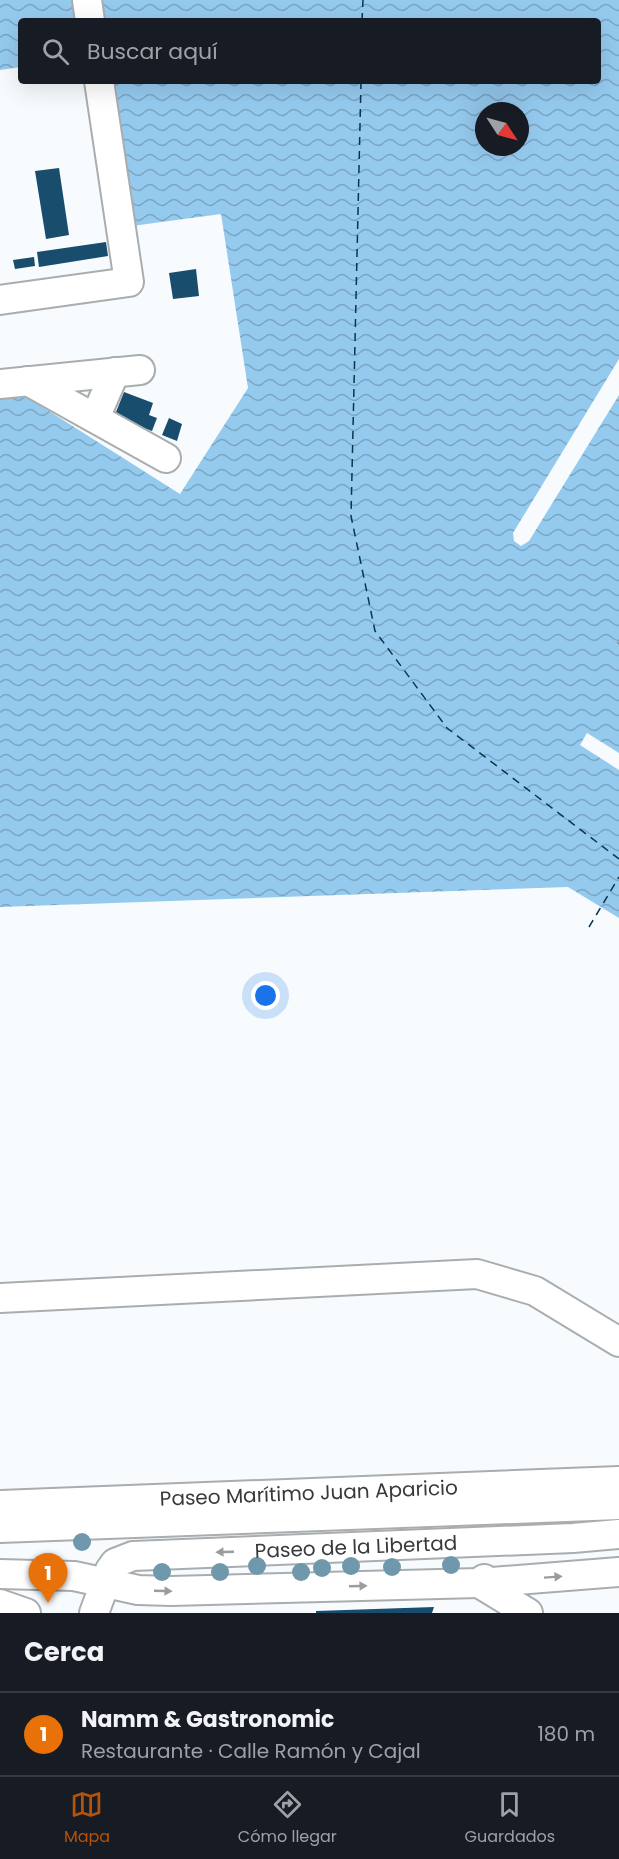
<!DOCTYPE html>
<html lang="es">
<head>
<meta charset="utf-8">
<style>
  body { margin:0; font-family:Poppins,sans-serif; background:#20242c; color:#f1f3f6 }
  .compass { position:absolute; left:475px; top:102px; width:54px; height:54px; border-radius:50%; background:#171b24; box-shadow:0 6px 24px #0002; rotate:126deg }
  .you { position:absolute; left:266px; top:996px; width:21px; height:21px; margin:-15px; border:4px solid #fff; border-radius:50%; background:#1a73e8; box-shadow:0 0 0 9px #1a73e833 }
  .badge { display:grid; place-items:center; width:39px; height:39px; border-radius:50%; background:#b45309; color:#fff; font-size:20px; font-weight:700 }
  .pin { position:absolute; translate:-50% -50px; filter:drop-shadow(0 2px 3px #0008) }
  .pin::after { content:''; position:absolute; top:32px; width:21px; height:18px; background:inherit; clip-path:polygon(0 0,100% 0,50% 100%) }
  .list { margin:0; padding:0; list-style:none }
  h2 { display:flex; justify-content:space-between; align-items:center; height:78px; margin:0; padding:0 24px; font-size:26px }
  h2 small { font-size:20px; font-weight:400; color:#9ea1a6 }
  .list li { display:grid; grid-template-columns:39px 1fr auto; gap:18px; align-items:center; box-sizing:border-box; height:84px; padding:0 24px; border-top:2px solid #363941 }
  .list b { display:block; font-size:22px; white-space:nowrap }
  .list p { margin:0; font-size:20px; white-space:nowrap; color:#9ea1a6 }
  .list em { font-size:20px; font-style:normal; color:#9ea1a6 }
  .icon { flex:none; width:33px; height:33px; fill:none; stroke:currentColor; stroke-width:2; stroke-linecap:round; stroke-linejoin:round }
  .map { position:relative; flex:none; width:619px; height:1613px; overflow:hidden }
  .search { position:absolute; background:#171b24; box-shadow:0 6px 24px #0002; left:18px; right:18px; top:18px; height:66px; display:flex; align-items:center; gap:15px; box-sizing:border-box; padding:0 21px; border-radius:6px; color:#9ea1a6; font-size:22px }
  .sheet { height:162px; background:#171b24 }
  nav { display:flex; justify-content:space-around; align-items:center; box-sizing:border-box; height:84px; border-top:2px solid #363941; background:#171b24; font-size:16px; color:#9ea1a6 }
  nav a { display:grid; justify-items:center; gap:3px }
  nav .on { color:#b45309 }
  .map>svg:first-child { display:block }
  .water { fill:url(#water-waves); fill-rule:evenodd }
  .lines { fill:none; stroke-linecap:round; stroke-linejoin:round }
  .ferry { stroke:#0a354e; stroke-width:1.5; stroke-dasharray:8 6; stroke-linecap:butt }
  .building { fill:#184d6d }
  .minor-casing { stroke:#a9adaf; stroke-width:32 }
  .path { stroke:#8f9293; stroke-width:4; stroke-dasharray:6 3; stroke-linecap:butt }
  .minor { stroke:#fff; stroke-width:28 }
  .tree { fill:#7098ac }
  .oneway { fill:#9b9c9c }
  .labels { text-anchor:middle; stroke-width:6; stroke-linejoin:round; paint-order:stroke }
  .street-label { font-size:20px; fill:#37393a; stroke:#f7fbfd }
</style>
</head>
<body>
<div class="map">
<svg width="619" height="1613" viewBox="0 0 619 1613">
  <defs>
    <pattern id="water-waves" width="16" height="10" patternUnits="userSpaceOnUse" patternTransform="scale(1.5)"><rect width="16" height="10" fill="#95caef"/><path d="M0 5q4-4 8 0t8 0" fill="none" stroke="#7aa5c3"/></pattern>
  </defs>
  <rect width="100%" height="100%" fill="#f7fbfd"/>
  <path class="water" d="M 0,0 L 74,0 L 77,21 L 21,21 L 21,67 L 0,70 Z
    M 99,0 L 619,0 L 619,359 L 513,533 L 514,541 L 521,546 L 529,541 L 619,395 L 619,753 L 587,733 L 580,745 L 619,770 L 619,918 L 568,887 L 0,907 L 0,397 L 22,394 L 180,494 L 248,388 L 221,214 L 132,226 L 111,81 L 598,81 L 598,21 L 102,21 ZM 484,111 L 520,111 L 520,147 L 484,147 Z"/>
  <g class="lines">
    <path class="ferry" d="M 362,21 L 363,0
      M 361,81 L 351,516 L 375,631 L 447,728 L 619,859
      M 589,927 L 619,877"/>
  </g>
  <path class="building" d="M 59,168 L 69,235 L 46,239 L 35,171 Z
    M 106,242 L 108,256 L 39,267 L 37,252 Z
    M 34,257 L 35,266 L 15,269 L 13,260 Z
    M 196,269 L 199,296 L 173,299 L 169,273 Z
    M 124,392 L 153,403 L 149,415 L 157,418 L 152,431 L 114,417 Z
    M 169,418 L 182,424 L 177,441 L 162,435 Z
    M 434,1607 L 432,1613 L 316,1613 L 316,1611 Z"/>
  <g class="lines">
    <defs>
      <g id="minor">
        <path d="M 87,0 L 90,21"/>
        <path d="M 0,300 L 129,282 L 99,81"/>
        <path d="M 28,381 L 166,458"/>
        <path d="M 0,384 L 140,370"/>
        <path d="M 95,418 L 115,372"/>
        <path d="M 0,1298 L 477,1274 L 535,1291 L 619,1342"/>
        <path id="s1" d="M 0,1505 L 619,1481"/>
        <path d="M 0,1528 L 619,1505"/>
        <path d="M 0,1574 L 74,1576 L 138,1590 L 171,1591 L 479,1583 L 619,1572"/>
        <path d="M 484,1579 L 479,1583 L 528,1613"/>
        <path d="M 0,1604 L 26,1613"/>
        <path id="s2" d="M 94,1613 L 110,1570 L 115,1563 L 133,1556 L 573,1538 L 619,1534"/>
      </g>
    </defs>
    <use href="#minor" class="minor-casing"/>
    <path class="path" d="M 618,644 L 619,643"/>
    <use href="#minor" class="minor"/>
  </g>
  <g class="tree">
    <circle cx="82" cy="1542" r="9"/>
    <circle cx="451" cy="1565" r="9"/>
    <circle cx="257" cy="1566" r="9"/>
    <circle cx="351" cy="1566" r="9"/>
    <circle cx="392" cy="1567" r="9"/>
    <circle cx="322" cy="1568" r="9"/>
    <circle cx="162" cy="1572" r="9"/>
    <circle cx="220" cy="1572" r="9"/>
    <circle cx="301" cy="1572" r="9"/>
  </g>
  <defs><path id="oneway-solid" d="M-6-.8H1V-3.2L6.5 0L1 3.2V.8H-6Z" transform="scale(1.5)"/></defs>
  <g class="oneway">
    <use href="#oneway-solid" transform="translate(225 1552) rotate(178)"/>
    <use href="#oneway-solid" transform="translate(553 1577) rotate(-4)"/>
    <use href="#oneway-solid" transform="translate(358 1586) rotate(-2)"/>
    <use href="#oneway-solid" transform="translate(163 1591) rotate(2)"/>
  </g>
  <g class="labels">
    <g class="street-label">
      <text dy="7" stroke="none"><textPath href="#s1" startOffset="309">Paseo Marítimo Juan Aparicio</textPath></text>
      <text dy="7" stroke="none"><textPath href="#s2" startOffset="297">Paseo de la Libertad</textPath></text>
    </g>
  </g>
</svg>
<svg class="compass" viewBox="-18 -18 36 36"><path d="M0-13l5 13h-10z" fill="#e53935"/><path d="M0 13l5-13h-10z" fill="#9ea1a6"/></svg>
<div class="you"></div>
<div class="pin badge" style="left:48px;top:1603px;background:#e8710a">1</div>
<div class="search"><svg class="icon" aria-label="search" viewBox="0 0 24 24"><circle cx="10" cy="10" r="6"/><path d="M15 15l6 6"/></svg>Buscar aquí</div>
</div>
<section class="sheet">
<h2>Cerca<small></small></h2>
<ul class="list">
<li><span class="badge" style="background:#e8710a">1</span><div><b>Namm &amp; Gastronomic</b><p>Restaurante · Calle Ramón y Cajal</p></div><em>180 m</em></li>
</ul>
</section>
<nav>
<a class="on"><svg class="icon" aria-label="map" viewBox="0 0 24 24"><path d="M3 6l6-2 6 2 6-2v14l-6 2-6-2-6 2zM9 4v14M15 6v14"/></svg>Mapa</a>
<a><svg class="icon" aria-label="directions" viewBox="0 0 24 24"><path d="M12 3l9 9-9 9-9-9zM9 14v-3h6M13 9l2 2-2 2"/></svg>Cómo llegar</a>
<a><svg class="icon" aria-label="saved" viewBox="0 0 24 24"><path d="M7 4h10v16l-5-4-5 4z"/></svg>Guardados</a>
</nav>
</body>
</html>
